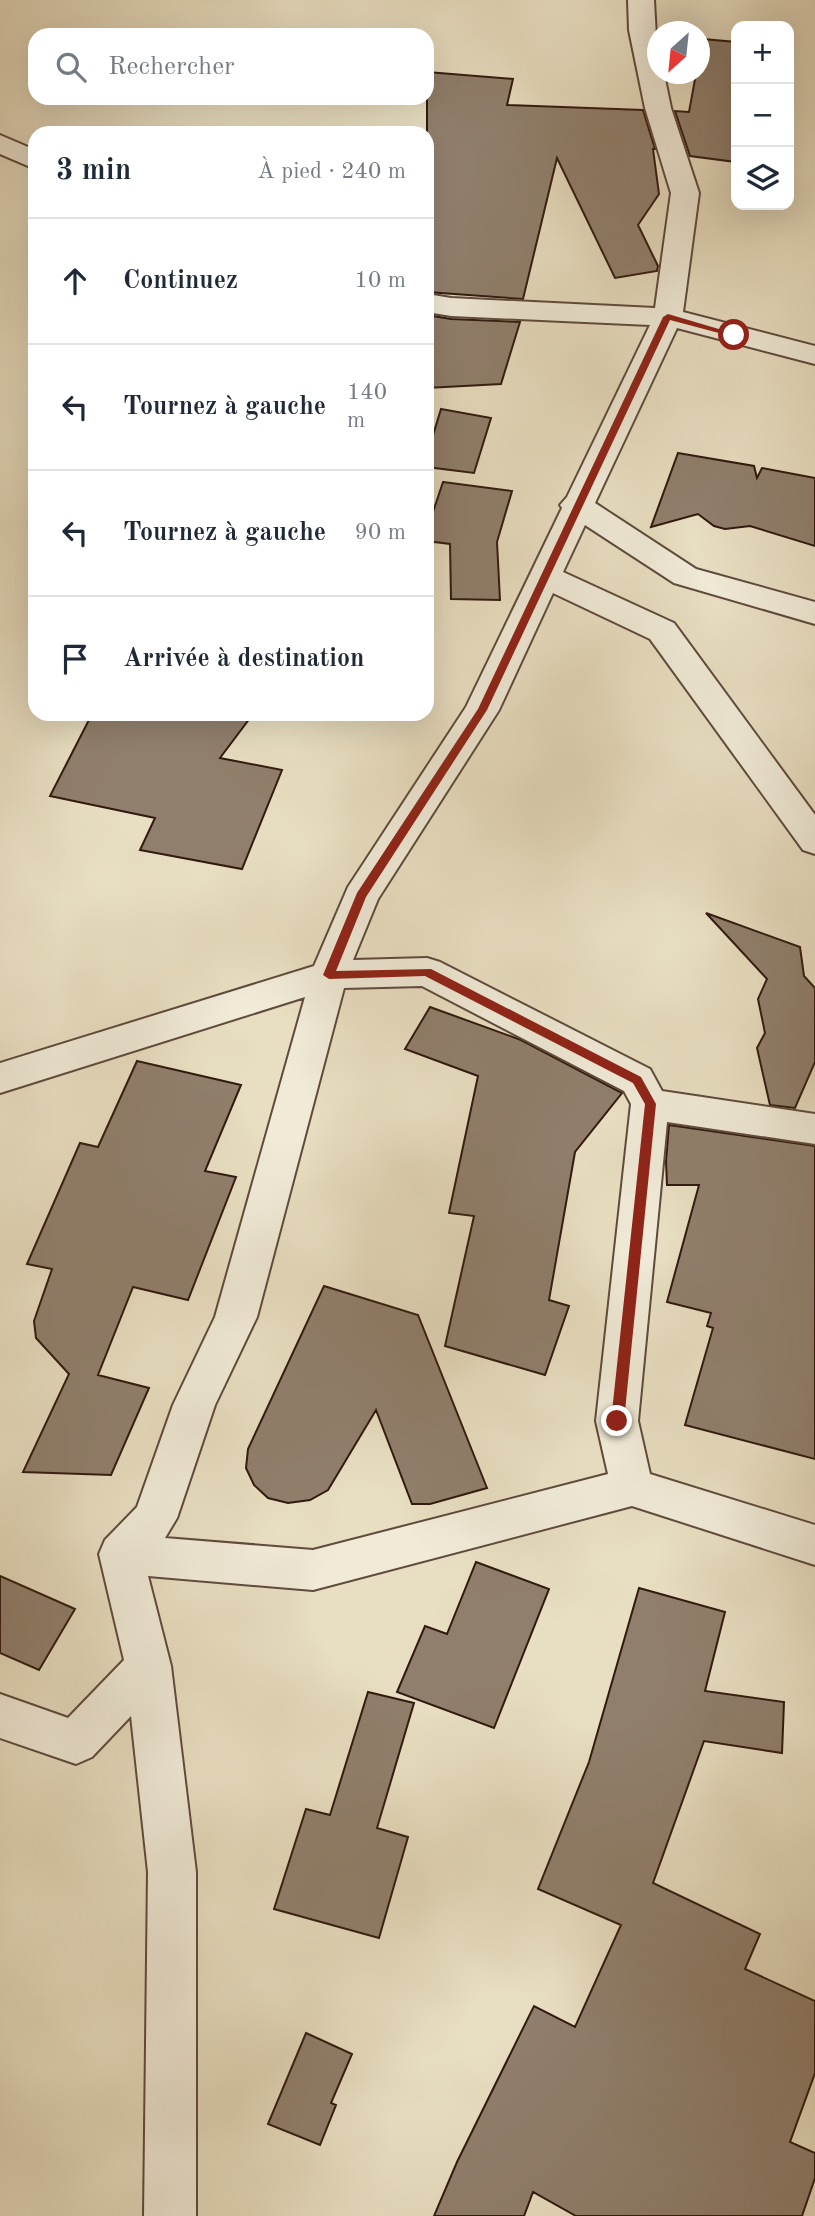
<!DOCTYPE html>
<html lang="fr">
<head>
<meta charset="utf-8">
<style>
  body { margin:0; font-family:"Old Standard TT",serif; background:#f6f6f7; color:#1f2937 }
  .controls { position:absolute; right:21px; top:21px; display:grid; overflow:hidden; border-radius:14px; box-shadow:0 7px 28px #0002 }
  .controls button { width:63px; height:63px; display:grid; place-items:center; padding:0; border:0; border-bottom:2px solid #e0e1e3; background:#fff; color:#1f2937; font:35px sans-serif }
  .compass { position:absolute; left:647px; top:21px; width:63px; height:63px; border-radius:50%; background:#fff; box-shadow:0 7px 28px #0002; rotate:207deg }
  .stop { position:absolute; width:21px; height:21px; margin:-16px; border:5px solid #8f2418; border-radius:50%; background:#fff }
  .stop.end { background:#8f2418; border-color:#fff; box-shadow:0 2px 7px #0008 }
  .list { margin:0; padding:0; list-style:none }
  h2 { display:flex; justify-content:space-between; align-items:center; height:91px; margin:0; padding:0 28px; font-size:30px }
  h2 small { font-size:23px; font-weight:400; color:#747a83 }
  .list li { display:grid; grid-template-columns:46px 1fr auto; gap:21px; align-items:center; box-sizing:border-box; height:126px; padding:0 28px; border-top:2px solid #e0e1e3 }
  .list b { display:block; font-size:26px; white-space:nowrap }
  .list em { font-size:23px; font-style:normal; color:#747a83 }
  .icon { flex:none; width:38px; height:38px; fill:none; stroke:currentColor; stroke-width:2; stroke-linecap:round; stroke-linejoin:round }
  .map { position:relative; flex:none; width:815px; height:2216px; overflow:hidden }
  .search { position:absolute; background:#fff; box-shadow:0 7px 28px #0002; left:28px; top:28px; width:406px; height:77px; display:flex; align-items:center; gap:18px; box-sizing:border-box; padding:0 24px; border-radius:21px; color:#747a83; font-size:26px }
  .panel { position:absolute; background:#fff; box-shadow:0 7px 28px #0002; left:28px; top:126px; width:406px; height:595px; border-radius:21px }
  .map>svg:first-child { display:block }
  .building { fill:#907f6c; stroke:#31190f; stroke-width:2 }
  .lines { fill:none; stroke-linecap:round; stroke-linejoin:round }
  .minor-casing { stroke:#5f4a3c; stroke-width:4 }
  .minor { fill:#f0ead7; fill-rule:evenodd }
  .route { fill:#8f2418 }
</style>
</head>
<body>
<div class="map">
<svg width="815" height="2216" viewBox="0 0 815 2216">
  <rect width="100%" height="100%" fill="#e8dec1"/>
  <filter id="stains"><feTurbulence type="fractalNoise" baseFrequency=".00286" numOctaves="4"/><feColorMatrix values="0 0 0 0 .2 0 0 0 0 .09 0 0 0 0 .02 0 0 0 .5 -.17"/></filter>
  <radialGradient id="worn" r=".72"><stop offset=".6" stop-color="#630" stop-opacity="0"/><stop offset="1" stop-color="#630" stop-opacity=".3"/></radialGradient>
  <path class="building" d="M 703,39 L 736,42 L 736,162 L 690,156 L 675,111 L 689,112 L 696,74 L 699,74 Z
    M 427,72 L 513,79 L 507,105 L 643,110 L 655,149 L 653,149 L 659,194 L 638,225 L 658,266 L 657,271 L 615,278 L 557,158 L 523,299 L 427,292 Z
    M 427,315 L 451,319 L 520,322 L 501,384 L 427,388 Z
    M 441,409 L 491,418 L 474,473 L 427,467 L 427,455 Z
    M 678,453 L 754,466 L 757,478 L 762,468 L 815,478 L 815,546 L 750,526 L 725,529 L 714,526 L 698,514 L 651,527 Z
    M 443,482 L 512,491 L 497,542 L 500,600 L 451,599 L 450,544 L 427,541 L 427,530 Z
    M 92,714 L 253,714 L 220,758 L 282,770 L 242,869 L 140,850 L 155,818 L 50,796 Z
    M 706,913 L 800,947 L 804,976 L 815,988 L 815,1062 L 795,1108 L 770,1105 L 757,1048 L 765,1033 L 758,999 L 767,979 Z
    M 430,1007 L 521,1040 L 622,1093 L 575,1152 L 549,1300 L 569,1306 L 545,1375 L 445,1346 L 474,1216 L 449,1213 L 478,1076 L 405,1049 Z
    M 137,1061 L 241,1085 L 205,1171 L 236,1177 L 188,1300 L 133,1287 L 98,1375 L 149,1388 L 111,1475 L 23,1472 L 69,1374 L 36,1338 L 34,1321 L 52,1269 L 27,1264 L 80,1143 L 98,1147 Z
    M 669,1125 L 815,1146 L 815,1459 L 685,1425 L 713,1328 L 707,1326 L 711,1313 L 667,1302 L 699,1185 L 667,1185 L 666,1161 Z
    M 324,1286 L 418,1315 L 487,1488 L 430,1504 L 412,1504 L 376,1410 L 328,1490 L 310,1500 L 288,1503 L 268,1498 L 254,1485 L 246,1468 L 248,1449 Z
    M 476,1562 L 549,1589 L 494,1728 L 397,1692 L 425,1626 L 447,1634 Z
    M 0,1576 L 75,1609 L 39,1670 L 0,1653 Z
    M 639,1588 L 725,1612 L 705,1691 L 784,1702 L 782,1753 L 704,1741 L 653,1883 L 760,1934 L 745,1969 L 815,2001 L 815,2073 L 790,2142 L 815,2153 L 815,2178 L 802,2216 L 576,2216 L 533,2192 L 524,2216 L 434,2216 L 457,2162 L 534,2006 L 575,2027 L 621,1925 L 538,1889 L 589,1762 Z
    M 368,1692 L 414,1703 L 377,1828 L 408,1837 L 379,1938 L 274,1909 L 306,1809 L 330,1815 Z
    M 306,2033 L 352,2054 L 331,2103 L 336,2105 L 320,2145 L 268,2124 Z"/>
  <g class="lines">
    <defs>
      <path id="minor" d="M 628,0 L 654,0 L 658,74 L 664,74 L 671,108 L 699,193 L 683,312 L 815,346 L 815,364 L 677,328 L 595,503 L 696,569 L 815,602 L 815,624 L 674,583 L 585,525 L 563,572 L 674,623 L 815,815 L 815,854 L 803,850 L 650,639 L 553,593 L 499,710 L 378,899 L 353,960 L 427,958 L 440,962 L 650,1069 L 662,1091 L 815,1114 L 815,1144 L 667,1122 L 638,1421 L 650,1474 L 815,1525 L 815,1565 L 632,1506 L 313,1590 L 148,1576 L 171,1666 L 196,1872 L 196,2216 L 144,2216 L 148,1872 L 131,1716 L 92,1757 L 76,1764 L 0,1738 L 0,1694 L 68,1718 L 124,1660 L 99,1554 L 105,1540 L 137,1507 L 173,1405 L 215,1317 L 305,997 L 0,1093 L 0,1063 L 314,966 L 348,887 L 466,707 L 562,508 L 560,505 L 567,497 L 650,325 L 451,316 L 427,312 L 427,294 L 451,298 L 655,308 L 671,193 L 645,108 L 629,30 ZM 422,986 L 624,1091 L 631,1104 L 596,1421 L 608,1474 L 313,1550 L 165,1538 L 177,1518 L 215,1405 L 257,1317 L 344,988 Z
        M 0,135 L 35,150 L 35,169 L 0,154 Z"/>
    </defs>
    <use href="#minor" class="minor-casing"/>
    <use href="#minor" class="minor"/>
  </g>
  <path class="route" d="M 668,314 L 739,335 L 734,337 L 670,320 L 487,710 L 366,897 L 336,971 L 431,969 L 641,1077 L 656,1104 L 624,1421 L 617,1427 L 611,1421 L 645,1104 L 633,1083 L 425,976 L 329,979 L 323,975 L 357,893 L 478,709 L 663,317 Z"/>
  <rect width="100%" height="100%" filter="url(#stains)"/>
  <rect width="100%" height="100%" fill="url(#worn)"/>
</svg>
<div class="controls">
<button>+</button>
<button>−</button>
<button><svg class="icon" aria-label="layers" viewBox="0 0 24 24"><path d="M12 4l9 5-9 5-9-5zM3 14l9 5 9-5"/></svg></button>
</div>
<svg class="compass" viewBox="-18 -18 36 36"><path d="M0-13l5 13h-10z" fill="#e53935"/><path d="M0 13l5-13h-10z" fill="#747a83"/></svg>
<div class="stop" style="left:734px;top:335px"></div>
<div class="stop end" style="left:617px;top:1421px"></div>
<div class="search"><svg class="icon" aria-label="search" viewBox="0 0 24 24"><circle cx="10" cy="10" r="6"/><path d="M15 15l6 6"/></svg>Rechercher</div>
<section class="panel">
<h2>3 min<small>À pied · 240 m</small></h2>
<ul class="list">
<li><svg class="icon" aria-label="ahead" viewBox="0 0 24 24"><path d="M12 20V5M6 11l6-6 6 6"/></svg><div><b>Continuez</b></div><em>10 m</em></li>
<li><svg class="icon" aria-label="left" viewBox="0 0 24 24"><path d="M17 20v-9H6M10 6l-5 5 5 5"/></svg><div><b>Tournez à gauche</b></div><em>140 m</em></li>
<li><svg class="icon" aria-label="left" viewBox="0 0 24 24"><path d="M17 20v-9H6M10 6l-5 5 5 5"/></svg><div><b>Tournez à gauche</b></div><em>90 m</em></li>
<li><svg class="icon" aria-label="arrive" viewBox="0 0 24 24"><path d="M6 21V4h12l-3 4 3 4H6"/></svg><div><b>Arrivée à destination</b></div></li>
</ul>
</section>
</div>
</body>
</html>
